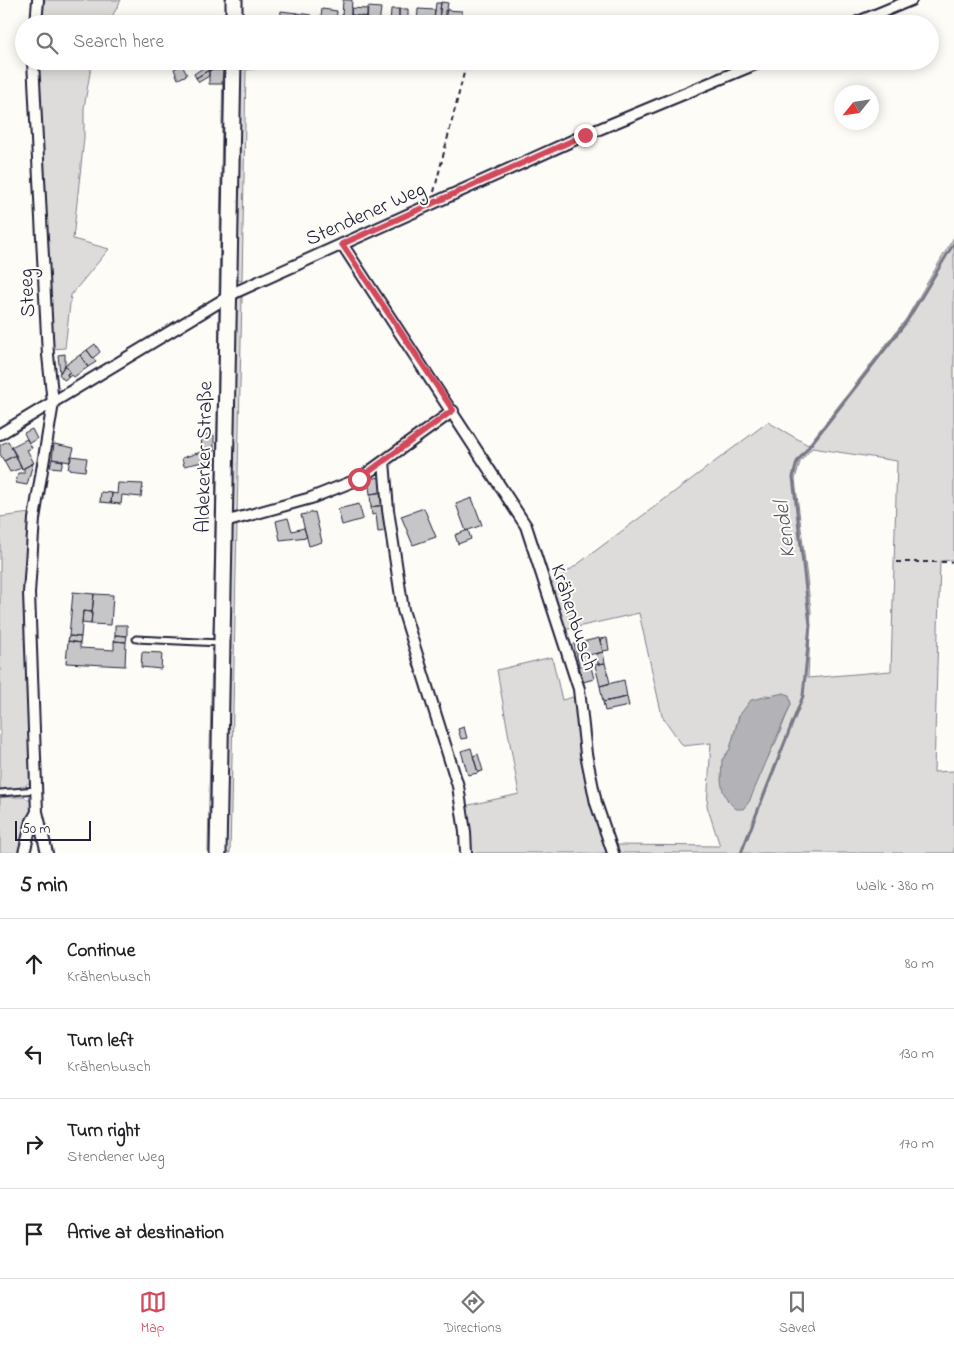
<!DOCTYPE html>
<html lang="en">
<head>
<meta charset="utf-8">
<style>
  body { margin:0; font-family:"Indie Flower",sans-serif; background:#f2f2f2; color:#202124 }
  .compass { position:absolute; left:834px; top:85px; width:45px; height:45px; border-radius:50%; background:#fff; box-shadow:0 2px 12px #0003; rotate:240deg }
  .scale { position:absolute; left:15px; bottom:12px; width:76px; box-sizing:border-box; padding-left:5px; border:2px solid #22223b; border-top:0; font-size:14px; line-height:18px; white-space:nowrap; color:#22223b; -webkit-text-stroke:4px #fdfcf7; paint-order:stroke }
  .stop { position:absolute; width:15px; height:15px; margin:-11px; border:4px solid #d1495b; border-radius:50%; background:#fff }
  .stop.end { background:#d1495b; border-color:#fff; box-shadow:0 1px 5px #0008 }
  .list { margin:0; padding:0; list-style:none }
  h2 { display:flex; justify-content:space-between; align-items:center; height:65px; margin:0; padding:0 20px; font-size:21px }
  h2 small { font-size:16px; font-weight:400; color:#757577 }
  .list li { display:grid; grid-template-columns:32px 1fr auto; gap:15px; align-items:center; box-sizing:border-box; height:90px; padding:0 20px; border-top:1px solid #e0e0e0 }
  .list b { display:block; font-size:19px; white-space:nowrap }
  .list p { margin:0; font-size:16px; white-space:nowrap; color:#757577 }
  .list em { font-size:16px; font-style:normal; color:#757577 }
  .icon { flex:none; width:28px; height:28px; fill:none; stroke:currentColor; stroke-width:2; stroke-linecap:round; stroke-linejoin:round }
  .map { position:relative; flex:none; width:954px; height:853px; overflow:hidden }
  .search { position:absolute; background:#fff; box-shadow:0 2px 12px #0003; left:15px; right:15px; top:15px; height:55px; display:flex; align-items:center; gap:12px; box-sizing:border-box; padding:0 18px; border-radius:28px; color:#757577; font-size:19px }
  .sheet { height:425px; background:#fff }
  nav { display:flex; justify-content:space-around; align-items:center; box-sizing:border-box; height:70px; border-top:1px solid #e0e0e0; background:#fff; font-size:14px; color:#757577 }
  nav a { display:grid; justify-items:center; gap:2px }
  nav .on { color:#d1495b }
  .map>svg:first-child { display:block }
  .green { fill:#dddcdb; stroke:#807f8b; fill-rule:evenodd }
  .water { fill:#b2b2b7; stroke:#787885 }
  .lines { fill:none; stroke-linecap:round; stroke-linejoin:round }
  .stream { stroke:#787885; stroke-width:3 }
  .building { fill:#c6c6c8; stroke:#22223b }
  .lane-casing { stroke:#22223b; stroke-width:9 }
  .street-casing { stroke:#22223b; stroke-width:14 }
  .secondary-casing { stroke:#22223b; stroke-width:19 }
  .path { stroke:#22223b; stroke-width:2; stroke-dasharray:5 4; stroke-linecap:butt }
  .lane { stroke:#fdfcf7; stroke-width:5 }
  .street { stroke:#fdfcf7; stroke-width:10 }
  .secondary { stroke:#fdfcf7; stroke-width:15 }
  .route { stroke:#d1495b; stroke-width:6 }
  .labels { text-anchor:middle; stroke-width:4; stroke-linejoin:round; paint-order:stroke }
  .street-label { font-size:21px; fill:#22223b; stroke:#fdfcf7 }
  .water-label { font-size:22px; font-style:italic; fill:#545466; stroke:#fdfcf7 }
</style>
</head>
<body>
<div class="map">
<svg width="954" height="853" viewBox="0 0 954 853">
  <rect width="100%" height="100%" fill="#fdfcf7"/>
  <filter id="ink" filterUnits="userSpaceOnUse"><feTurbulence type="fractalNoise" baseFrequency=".02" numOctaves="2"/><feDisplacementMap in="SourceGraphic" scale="10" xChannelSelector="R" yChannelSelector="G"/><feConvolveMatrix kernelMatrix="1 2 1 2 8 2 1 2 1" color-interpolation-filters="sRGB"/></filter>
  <g filter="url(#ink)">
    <path class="green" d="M 43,0 L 121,0 L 108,24 L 41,24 Z
      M 38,61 L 92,61 L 84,108 L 84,138 L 73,239 L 109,249 L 71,295 L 65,348 L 52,349 Z
      M 223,61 L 227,61 L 223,292 L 219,295 Z
      M 283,61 L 315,61 L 246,70 L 242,281 L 233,279 L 236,74 L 246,68 Z
      M 954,237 L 954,560 L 940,561 L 934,772 L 954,771 L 954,853 L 616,853 L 614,845 L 720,846 L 707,806 L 711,743 L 683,746 L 662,716 L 639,613 L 564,630 L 551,584 L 768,422 L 808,445 L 906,319 ZM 812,448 L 897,461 L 891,671 L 808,678 L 811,611 L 795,479 L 800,462 ZM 784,693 L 791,704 L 776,742 L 736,809 L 728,801 L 722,760 L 730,749 L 739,716 L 765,695 L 777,696 Z
      M 242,297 L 237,516 L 231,515 L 235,300 Z
      M 219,310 L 222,311 L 217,639 L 213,640 Z
      M 30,513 L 31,781 L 23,788 L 0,791 L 0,517 Z
      M 237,522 L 230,853 L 223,853 L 228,526 Z
      M 212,648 L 217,649 L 213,853 L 208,853 Z
      M 552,657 L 562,700 L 577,696 L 610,853 L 469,853 L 465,806 L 519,794 L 497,670 Z
      M 0,797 L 24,797 L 32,802 L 32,811 L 21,853 L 0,853 Z"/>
    <path class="water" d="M 784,693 L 789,695 L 791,704 L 749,802 L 743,809 L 736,809 L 728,801 L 723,791 L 721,781 L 722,760 L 730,749 L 739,716 L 751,700 Z"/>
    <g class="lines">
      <path class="stream" d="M 741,853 L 803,696 L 810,625 L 793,477 L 797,462 L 907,321 L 954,243"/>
    </g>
    <path class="building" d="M 343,0 L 352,0 L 351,16 L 342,16 Z
      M 441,2 L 448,3 L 445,20 L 439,19 Z
      M 436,3 L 441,3 L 439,19 L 434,19 Z
      M 368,7 L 381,8 L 379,24 L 367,24 Z
      M 351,8 L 367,9 L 367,17 L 351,15 Z
      M 322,9 L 337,11 L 336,24 L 320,24 Z
      M 391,9 L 399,9 L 399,24 L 390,24 Z
      M 399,9 L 408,9 L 408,24 L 399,24 Z
      M 418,9 L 435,10 L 434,19 L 429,18 L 429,24 L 417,24 Z
      M 445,10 L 462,11 L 462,24 L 445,24 Z
      M 281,11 L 297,13 L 295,24 L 280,24 Z
      M 297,13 L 311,15 L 309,24 L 295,24 Z
      M 351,15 L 367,17 L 367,24 L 351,24 Z
      M 263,17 L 276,19 L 275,24 L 263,24 Z
      M 209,61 L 223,61 L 223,70 L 209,70 Z
      M 209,64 L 209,70 L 196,78 L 194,74 Z
      M 182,65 L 187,75 L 178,79 L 174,69 Z
      M 209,70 L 223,70 L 222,84 L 209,84 Z
      M 209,70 L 209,76 L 199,82 L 196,78 Z
      M 95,344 L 100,352 L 93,358 L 87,350 Z
      M 87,350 L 96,362 L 88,367 L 80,355 Z
      M 65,354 L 65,365 L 60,373 L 58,355 Z
      M 80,355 L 88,367 L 74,377 L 72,375 L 68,377 L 67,374 L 70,372 L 65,365 Z
      M 65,365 L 70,372 L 67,374 L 69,377 L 64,380 L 59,374 Z
      M 32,429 L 37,439 L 29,443 L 24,433 Z
      M 202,434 L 214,435 L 214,452 L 201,452 Z
      M 27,439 L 32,448 L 27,450 L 34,463 L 22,469 L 11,447 Z
      M 8,441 L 16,455 L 4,461 L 0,454 L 0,445 Z
      M 54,444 L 74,448 L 70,462 L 52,459 Z
      M 201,452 L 205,452 L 208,461 L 184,466 L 182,458 Z
      M 16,455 L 22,468 L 10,472 L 4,461 Z
      M 71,456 L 87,458 L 85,471 L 68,469 Z
      M 52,459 L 63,461 L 61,468 L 50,467 Z
      M 33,463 L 27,485 L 16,483 L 18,473 L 24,473 L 24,468 Z
      M 381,477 L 383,492 L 370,494 L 368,479 Z
      M 118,483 L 143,484 L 141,497 L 122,495 L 121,504 L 111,503 L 112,493 L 117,494 Z
      M 101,492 L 112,493 L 111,503 L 100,502 Z
      M 383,492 L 384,505 L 371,507 L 370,494 Z
      M 472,498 L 482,525 L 466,531 L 456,504 Z
      M 359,504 L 363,519 L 342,525 L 338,509 Z
      M 384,505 L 388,531 L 378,532 L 376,514 L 372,515 L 371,507 Z
      M 424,508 L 436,537 L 413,545 L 401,516 Z
      M 315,512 L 322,542 L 309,546 L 301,515 Z
      M 288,518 L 292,531 L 304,528 L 307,537 L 280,540 L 276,521 Z
      M 468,530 L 471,539 L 458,544 L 455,535 Z
      M 73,592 L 94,594 L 92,612 L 83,611 L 81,637 L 69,636 Z
      M 94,594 L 113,595 L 111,625 L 91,624 Z
      M 83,611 L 92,612 L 91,624 L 82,623 Z
      M 115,625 L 127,625 L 127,636 L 115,635 Z
      M 115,635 L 127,636 L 126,642 L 114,641 Z
      M 69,636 L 81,637 L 80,643 L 68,641 Z
      M 599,638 L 603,652 L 588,655 L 594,679 L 583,682 L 574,644 Z
      M 607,638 L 609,650 L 603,651 L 600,639 Z
      M 68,641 L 80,643 L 80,648 L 114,650 L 114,641 L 126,642 L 125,666 L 66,663 Z
      M 142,652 L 162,653 L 161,669 L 141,667 Z
      M 603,652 L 605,663 L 598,664 L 596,654 Z
      M 605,663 L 610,683 L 600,686 L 595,665 Z
      M 624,680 L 627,697 L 603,702 L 600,686 Z
      M 627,697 L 629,706 L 605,711 L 603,702 Z
      M 464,727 L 467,738 L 461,739 L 458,729 Z
      M 471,748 L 478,773 L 468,775 L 461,751 Z
      M 478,754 L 483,771 L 478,772 L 473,756 Z"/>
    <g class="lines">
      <defs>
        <path id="lane" d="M 136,639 L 220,643
          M 0,793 L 36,790"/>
        <path id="street" d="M 36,24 L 38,0
          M 853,24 L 911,0
          M 33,61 L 48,355 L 53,403 L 34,519 L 29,593 L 37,812 L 47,853
          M 234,61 L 254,61
          M 342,244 L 526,526 L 579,689 L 586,754 L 596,803 L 613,853
          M 0,434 L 236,292 L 585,135 L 763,61
          M 384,461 L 388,510 L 403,610 L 458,786 L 465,832 L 466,853
          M 223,518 L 232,520 L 311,498 L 359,479 L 453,411
          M 24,853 L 32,821 L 37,812"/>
        <path id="secondary" d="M 234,24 L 234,0
          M 218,853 L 233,61"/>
      </defs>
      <use href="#lane" class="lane-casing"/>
      <use href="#street" class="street-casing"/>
      <use href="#secondary" class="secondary-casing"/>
      <path class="path" d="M 434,192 L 467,61
        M 896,562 L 954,562"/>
      <use href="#lane" class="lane"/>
      <use href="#street" class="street"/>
      <use href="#secondary" class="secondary"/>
    </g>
  </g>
  <g class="lines" filter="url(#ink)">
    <path class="route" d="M 359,479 L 453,410 L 342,244 L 585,135"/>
  </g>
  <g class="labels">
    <g class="street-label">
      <text transform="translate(365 213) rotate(-24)" y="7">Stendener Weg</text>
      <text transform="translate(26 293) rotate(-93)" y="7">Steeg</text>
      <text transform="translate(203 457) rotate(-89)" y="7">Aldekerker Straße</text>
      <text transform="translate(575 617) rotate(72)" y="7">Krähenbusch</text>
    </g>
    <g class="water-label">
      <text transform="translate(783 530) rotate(-97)" y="8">Kendel</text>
    </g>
  </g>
</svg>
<svg class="compass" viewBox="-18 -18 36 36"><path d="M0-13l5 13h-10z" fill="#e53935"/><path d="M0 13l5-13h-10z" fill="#757577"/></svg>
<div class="scale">50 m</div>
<div class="stop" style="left:359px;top:479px"></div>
<div class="stop end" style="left:585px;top:135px"></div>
<div class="search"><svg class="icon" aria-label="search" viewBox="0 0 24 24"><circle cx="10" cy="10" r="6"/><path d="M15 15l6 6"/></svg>Search here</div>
</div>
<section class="sheet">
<h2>5 min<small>Walk · 380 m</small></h2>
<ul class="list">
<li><svg class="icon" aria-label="ahead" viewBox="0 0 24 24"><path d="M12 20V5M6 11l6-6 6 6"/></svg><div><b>Continue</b><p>Krähenbusch</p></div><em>80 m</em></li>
<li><svg class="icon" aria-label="left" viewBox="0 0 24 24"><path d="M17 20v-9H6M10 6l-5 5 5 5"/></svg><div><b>Turn left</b><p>Krähenbusch</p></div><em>130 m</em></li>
<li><svg class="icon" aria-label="right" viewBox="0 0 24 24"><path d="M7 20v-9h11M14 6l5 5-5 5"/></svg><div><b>Turn right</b><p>Stendener Weg</p></div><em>170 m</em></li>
<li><svg class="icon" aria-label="arrive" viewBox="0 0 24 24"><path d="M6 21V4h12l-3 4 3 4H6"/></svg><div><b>Arrive at destination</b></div></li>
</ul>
</section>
<nav>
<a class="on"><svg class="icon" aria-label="map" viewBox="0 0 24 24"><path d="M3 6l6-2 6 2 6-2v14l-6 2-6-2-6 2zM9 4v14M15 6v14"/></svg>Map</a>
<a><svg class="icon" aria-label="directions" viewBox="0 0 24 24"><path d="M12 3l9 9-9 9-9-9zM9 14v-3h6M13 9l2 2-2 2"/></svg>Directions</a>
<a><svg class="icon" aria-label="saved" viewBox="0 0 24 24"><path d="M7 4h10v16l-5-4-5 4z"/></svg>Saved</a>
</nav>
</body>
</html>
